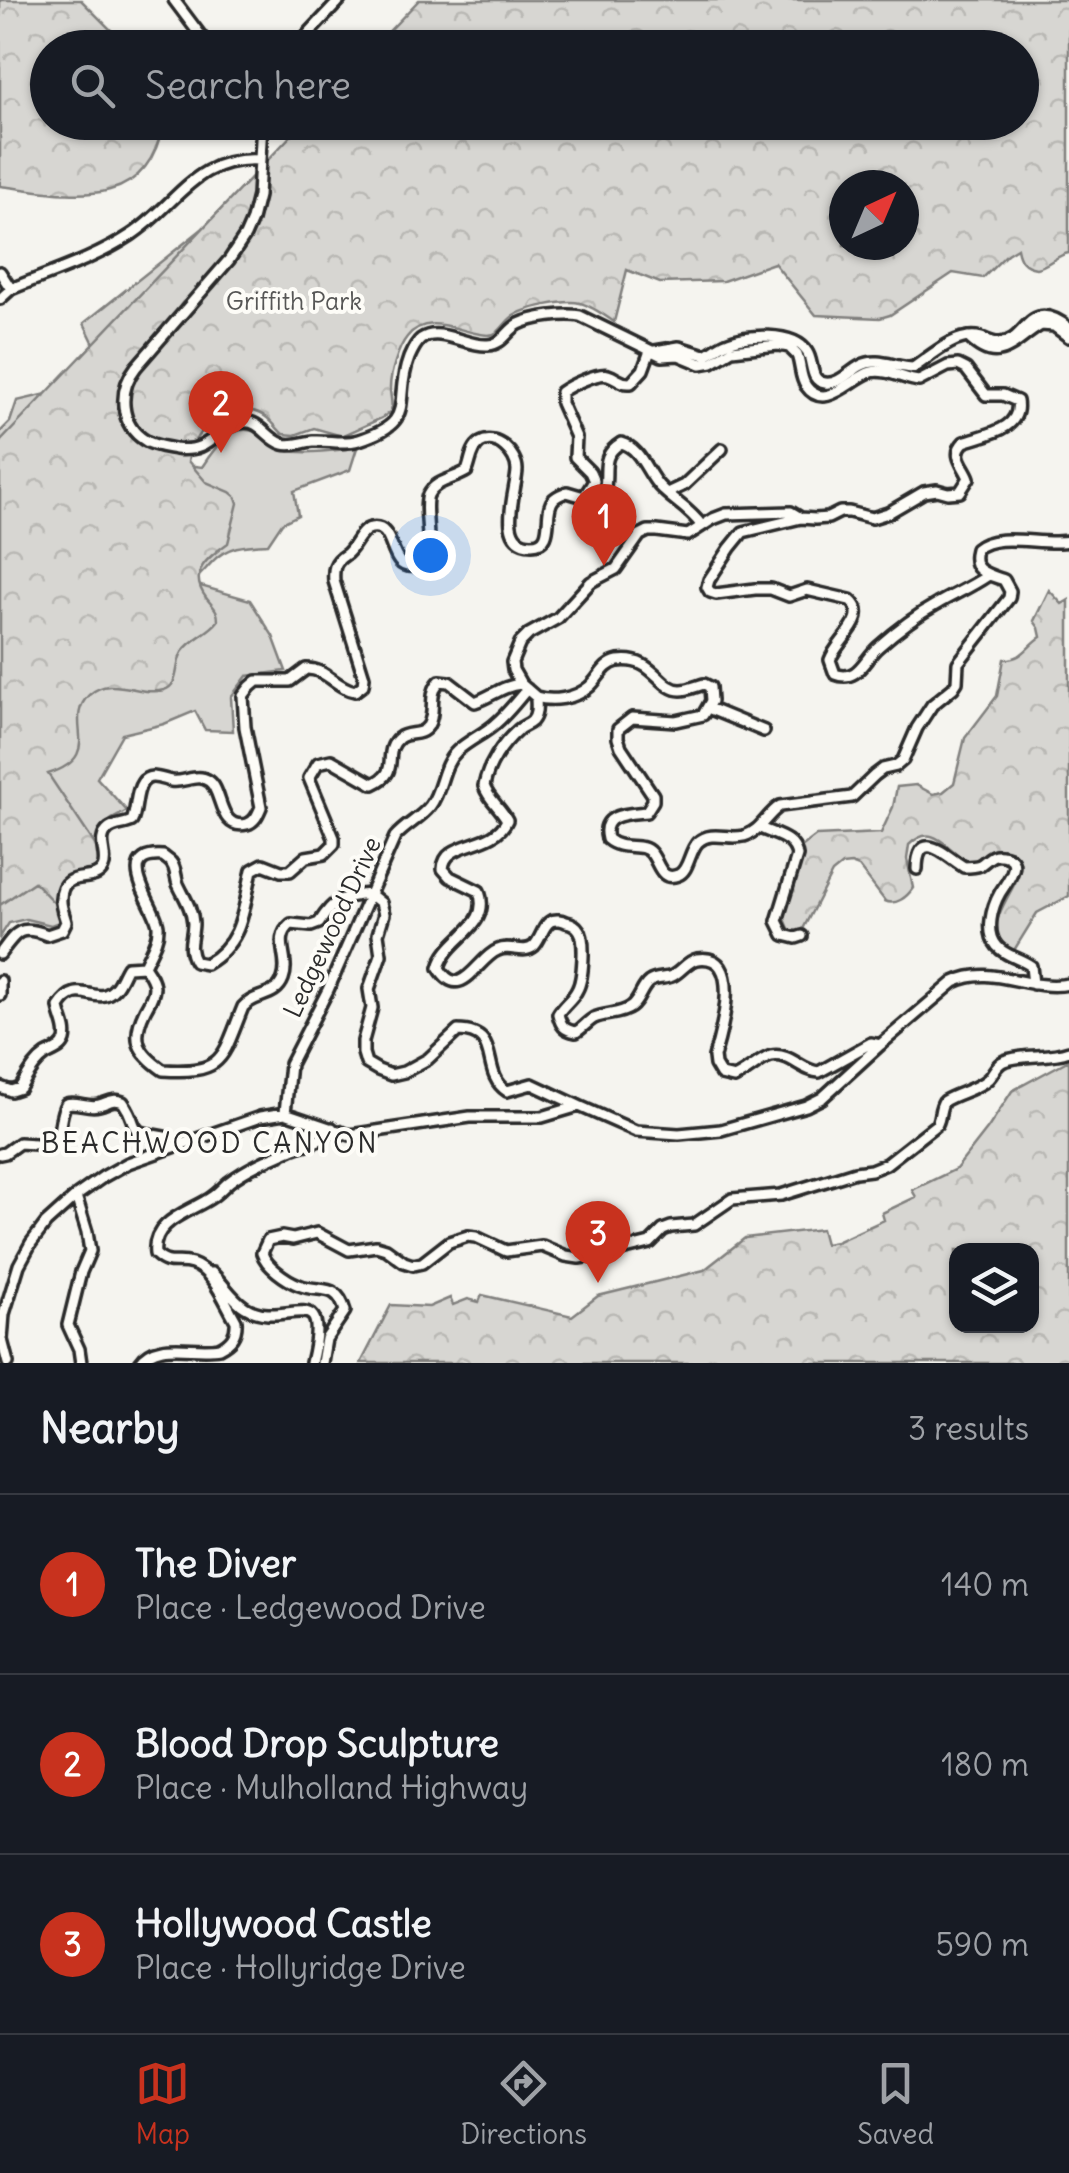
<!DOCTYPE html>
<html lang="en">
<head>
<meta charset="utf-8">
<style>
  body { margin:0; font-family:Delius,sans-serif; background:#20242c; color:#f1f3f6 }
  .controls { position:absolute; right:30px; bottom:30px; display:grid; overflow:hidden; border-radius:20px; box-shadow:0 2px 8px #0004 }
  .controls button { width:90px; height:90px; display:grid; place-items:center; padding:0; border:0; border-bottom:2px solid #363941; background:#171b24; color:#f1f3f6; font:50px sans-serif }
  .compass { position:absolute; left:829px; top:170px; width:90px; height:90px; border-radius:50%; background:#171b24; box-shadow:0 2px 8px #0004; rotate:44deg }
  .you { position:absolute; left:430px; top:555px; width:35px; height:35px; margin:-25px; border:8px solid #fff; border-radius:50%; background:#1a73e8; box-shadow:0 0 0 15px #1a73e833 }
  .badge { display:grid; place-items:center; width:65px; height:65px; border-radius:50%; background:#c8321e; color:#fff; font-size:32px; font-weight:700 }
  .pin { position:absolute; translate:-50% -82px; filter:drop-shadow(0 2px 5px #0008) }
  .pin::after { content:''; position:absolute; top:52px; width:35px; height:30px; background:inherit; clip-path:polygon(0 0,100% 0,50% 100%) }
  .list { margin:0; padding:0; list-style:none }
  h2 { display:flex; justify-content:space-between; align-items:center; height:130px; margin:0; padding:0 40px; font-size:42px }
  h2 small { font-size:32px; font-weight:400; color:#9ea1a6 }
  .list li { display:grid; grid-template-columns:65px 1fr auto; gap:30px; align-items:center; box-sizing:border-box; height:180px; padding:0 40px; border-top:2px solid #363941 }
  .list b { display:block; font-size:38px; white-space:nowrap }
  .list p { margin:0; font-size:32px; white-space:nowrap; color:#9ea1a6 }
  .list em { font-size:32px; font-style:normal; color:#9ea1a6 }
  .icon { flex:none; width:55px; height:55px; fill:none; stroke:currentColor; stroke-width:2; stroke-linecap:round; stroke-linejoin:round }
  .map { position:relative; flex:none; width:1069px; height:1363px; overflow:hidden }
  .search { position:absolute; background:#171b24; box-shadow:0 2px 8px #0004; left:30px; right:30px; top:30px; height:110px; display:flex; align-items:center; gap:25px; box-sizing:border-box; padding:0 35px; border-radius:55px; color:#9ea1a6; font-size:38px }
  .sheet { height:670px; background:#171b24 }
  nav { display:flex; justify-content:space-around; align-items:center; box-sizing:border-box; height:140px; border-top:2px solid #363941; background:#171b24; font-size:28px; color:#9ea1a6 }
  nav a { display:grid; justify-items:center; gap:5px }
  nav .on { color:#c8321e }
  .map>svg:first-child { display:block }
  .green { fill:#d7d6d2; stroke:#81807e; stroke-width:2.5 }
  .park { fill:url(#park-crowns); stroke:#81807e; stroke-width:2.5; fill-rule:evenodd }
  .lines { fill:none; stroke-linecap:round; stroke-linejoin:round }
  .minor-casing { stroke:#2b2b2b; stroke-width:16 }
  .minor { stroke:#fdfcf7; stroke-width:9 }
  .labels { text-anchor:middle; stroke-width:8; stroke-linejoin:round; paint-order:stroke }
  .park-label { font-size:25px; fill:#565655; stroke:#fdfcf7 }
  .street-label { font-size:25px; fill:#2b2b2b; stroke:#fdfcf7 }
  .neighbourhood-label { font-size:28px; letter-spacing:2.5px; fill:#2b2b2b; stroke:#fdfcf7 }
</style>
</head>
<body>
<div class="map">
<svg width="1069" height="1363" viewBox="0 0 1069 1363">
  <defs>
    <pattern id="park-crowns" width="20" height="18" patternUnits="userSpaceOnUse" patternTransform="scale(2.5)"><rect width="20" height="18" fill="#d7d6d2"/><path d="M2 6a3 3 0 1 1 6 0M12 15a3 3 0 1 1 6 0" fill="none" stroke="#b9b8b4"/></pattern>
  </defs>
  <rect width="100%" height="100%" fill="#f5f4ef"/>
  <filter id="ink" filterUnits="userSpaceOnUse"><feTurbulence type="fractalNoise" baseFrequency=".01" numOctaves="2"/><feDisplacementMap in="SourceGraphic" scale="20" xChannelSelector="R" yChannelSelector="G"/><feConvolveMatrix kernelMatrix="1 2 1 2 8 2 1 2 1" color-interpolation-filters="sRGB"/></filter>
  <g filter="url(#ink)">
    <path class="green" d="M 247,183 L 172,463 L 202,467 C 213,450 233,420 257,433 C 267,438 273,447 284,450 C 307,455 334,450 357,448 L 350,470 L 294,491 L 298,515 L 282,523 L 268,544 C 246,545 228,545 212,562 C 205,569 203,574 194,580 L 197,585 L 250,600 L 273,636 L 286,671 L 247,676 L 231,697 L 233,731 L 205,730 L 195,711 L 164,724 L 122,734 L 97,778 L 127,811 L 112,819 L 98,832 L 100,860 C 85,869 57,878 56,897 C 56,906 60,913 59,922 L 51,925 L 26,919 L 9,923 L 0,937 L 0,432 L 10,422 L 17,401 L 64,390 L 97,350 L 84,323 L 202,229 Z"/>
    <path class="park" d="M 0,0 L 81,0 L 128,47 L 48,48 L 48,122 L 163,123 C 147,215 68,194 0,186 Z
      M 419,0 L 1069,0 L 1069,253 C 1056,255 1049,266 1036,268 C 1023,266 1019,259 1017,248 L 1007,254 L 983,278 L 953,273 L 890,315 L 880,318 L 816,315 L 774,263 L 723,281 L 660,283 L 627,270 L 614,322 C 604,315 592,306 580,303 C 566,299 524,308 512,317 C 503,324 500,335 488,335 C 461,334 428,310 407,337 C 398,348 390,374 390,388 C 390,397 393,403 391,411 L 382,418 L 342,436 L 314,428 L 295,435 L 283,434 C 275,427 270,417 259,413 C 242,405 205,423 196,439 C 192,445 190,454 188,461 L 206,482 L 230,492 L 236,497 L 238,503 L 228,543 C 209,557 186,572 207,599 C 214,608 218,609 218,621 C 209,633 192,638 183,651 C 174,662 181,685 164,690 C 140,697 111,674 89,695 C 61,722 107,755 48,774 L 98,849 L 100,860 L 96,872 L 62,882 L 57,891 L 58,907 L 34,882 L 0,905 L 0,442 L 303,123 L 1022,122 L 1022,48 L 374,47 ZM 844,185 L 904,185 L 904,245 L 844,245 Z
      M 1049,590 L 1062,604 L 1069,600 L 1069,896 L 1037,913 L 1013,952 C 955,927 1067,856 996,849 L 973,861 L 967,861 C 946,849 934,821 909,845 L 907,859 L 913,888 C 907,897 896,906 885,901 L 859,867 L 851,864 L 842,865 L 832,873 L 803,929 L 800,932 L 790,931 L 785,919 L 785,910 L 801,854 L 800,848 L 816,836 L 881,833 L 893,807 L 897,787 L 916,785 L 933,794 L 943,792 L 954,783 L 965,738 L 997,696 L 1004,659 C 1023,660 1027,646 1041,637 L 1039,628 L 1034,621 Z
      M 1069,1060 L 1069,1363 L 361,1363 L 391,1305 L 429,1307 L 450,1298 L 453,1305 L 468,1299 L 479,1302 L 482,1295 L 572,1316 L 598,1296 L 704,1270 L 745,1238 L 821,1229 L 825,1244 L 836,1242 L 884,1220 L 882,1213 L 916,1197 L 912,1190 L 956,1169 L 988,1128 L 1012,1091 ZM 956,1250 L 1032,1250 L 1032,1326 L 956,1326 Z"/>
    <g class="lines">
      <defs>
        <path id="minor" d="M 174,0 L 210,48
          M 295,48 L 340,0
          M 262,122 L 258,196 L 252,220 L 245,236 L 229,260 L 136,367 C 118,390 119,425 146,441 C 155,446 165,447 175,449 C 214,454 215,425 244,422 C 260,420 268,440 283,444 C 293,447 303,442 313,441 C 329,440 343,445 359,440 C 419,421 392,403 409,358 C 412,351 415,344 421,339 C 439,326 468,347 488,345 C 504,344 507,330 519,324 C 533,317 566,313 580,316 L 662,356 L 679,355 L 701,364 L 712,362 L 732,350 L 778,345 L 789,347 L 797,355 C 801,365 800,378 806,386 C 825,413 852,377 871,372 C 887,368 904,380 919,381 L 948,366 L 958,365 L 966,369 L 986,395 L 1003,395 L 1017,401 C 1022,430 986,434 964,442 C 951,455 964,465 969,478 L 960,492 L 948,493 L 937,490 L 924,492 L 888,513 L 872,518 L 849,512 L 840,512 L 828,518 L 815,519 L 801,518 L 791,512 L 726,514 L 713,519 L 688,535 L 657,531 L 648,531 L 640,535 L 616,569 L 591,582 L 558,618 L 529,634 L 520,643 L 512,662 L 513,670 L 521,684
          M 0,272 L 11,289
          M 0,299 L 11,289 C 50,273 95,259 131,235 C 177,205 195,156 259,160
          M 968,337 C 1000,369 1014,340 1041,325 L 1054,326 L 1069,337
          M 655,351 L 679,347 L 705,355 C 713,352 718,346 726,343 C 745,334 794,331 807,352 C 814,362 809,381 825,383 C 838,385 849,372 860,366 C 878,356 895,368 913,368 C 931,356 954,334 977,337 C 985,338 992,344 1000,343 C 1028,342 1027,295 1069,328
          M 667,493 L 684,485 L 722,449
          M 584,497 L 594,481 L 590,472 L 575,457 L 576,437 L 561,403 L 561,392 C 569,386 598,372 608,375 C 618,378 620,384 631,383 L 643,370 L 650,351
          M 801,518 L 743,532 L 730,548 L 709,580 L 707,587 L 710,592 L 716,594 L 755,589 L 771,589 L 789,596 L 807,590 L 850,600 C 872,618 837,640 830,660 L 835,674 C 858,683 864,659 878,647 C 896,631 917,615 937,604 C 954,594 971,587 987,576
          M 536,697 C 552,702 575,699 589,687 C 599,679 603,664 618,661 C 654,656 659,690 681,690 C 688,690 697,686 704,684 L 710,687 L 711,701 L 703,715 L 676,721 L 632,718 L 618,729 L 618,738 L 621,747 L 653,795 L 653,801 L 646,812 C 628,814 600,813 607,839 C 622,852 641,841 651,853 C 659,862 660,882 678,875 C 689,871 689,851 698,842 C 712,830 728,840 744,836 C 761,831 766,815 780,806 L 852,797 L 875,775 L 883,769 L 896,766 L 903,760 L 917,728 L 932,705 L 953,688 L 957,682 L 958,663 L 1009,598 L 1010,591 L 1004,580 C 986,574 970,571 976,549 C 997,531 1041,546 1069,541
          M 708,708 L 764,731
          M 760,828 C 775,835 795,838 797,856 L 777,921 L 784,935 L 796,938 L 802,936
          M 917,869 C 918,826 947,857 964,867 C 968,867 975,867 980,865 C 987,861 991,853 1001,855 C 1027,858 1006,883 1000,893 C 992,907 985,932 997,946 C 1005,956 1020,958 1031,966 L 1033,984
          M 0,954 C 16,932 20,924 47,935 L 62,930 L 66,922 C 64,914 60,906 61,898 C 62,867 95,886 103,868 C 109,856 95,840 109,829 C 115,824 125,825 132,821 C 137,810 135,793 142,783 C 149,772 161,779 171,781 C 184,783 197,773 209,781 C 223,790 218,831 247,824 C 255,822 258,814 261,807 L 245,727 L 243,696 L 250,687 L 257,681 L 290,681 L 306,669 C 326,668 336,688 355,691 L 363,685 L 364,677 L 334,581 C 333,569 334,562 345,555 C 355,549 359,530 371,528 C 397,523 387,570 413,566 C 440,562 421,513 428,495 C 435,480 455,479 467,471 C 471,462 471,449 480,443 C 496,433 517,454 517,470 C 517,489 495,544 532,544 C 556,544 543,512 553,500 C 556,496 562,494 567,492 L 584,497 L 590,502 L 603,495 C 611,473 597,458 621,443 C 641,448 646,472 659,486 C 673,501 689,508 702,526
          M 144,966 C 149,954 159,940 158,926 C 158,909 110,852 163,856 C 169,861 172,861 174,868 C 176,873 176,879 178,884 C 184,897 192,908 193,923 C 193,938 186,947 195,962 L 206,964 C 244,942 243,909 252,870 L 263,864 L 281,871 L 290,871 L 306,857 L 324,854 L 334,844 L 334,838 L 309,778 L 318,763 L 331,760 L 373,784 C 402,772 381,753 399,738 C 408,731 420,737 428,726 C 437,711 427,694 440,681 L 449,682 L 475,702 C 493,696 501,686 521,684 L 536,697 C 536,705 538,714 532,721 C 528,725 522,726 518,730 C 502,744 488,765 484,786 C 489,800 500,807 507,820 C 494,850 444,839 443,869 L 450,877 L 479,891 C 492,928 447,936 439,968 C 461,1004 477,958 498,950 C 510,944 524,955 534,946 C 541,939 543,925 551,921 C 555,919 563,920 566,922 C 572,923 576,925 579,930 C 586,939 583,980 577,990 C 573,999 563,1005 558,1014 C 561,1026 564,1030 576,1032 C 583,1028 587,1022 594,1018 C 606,1013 620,1015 631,1007 C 640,1000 641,988 649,982 C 656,977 665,979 672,976 C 681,972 687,961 697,959 C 746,951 720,1036 714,1057 L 715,1065 L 721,1075 L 734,1078 C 746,1073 759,1060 771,1056 C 790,1052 801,1071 819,1072 L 871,1043 L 880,1045
          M 144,966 C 148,972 154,979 154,987 C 154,995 149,1003 145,1010 C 131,1039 137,1052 163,1070 C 225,1074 222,1058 243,1007 C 255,993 276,998 283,979 C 291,959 272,940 291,924 L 311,926 L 319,923 C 334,899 342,896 370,894 L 381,903 L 384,914 L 378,934 L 381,955 L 369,989 L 372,1008 L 363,1041 L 363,1053 L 366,1063 L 378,1070 L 391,1075 L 404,1072 L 428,1059 L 458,1031 C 503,1031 479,1073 507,1091 L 532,1084 L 579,1106
          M 0,981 L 0,995
          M 0,1087 L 11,1091 L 20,1088 C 28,1076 34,1063 46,1055 C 53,1051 62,1049 65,1040 C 68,1029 60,1017 59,1007 C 79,975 96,1010 115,988 C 120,983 123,973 127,967 L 144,966
          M 285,1113 L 290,1064 L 328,990 L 395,837 C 405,825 421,818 430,806 C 443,789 441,766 457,751 C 469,740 484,734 495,724 C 507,714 517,701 527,689
          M 0,1154 L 5,1153 L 19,1143 L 52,1145 C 63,1133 58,1118 66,1104 C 77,1101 88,1108 99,1105 C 110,1102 112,1098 123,1102 C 142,1129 122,1130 164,1137 L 170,1148
          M 76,1196 L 87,1232 L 90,1251 L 81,1272 L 68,1325 L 79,1349 L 81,1363
          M 208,1273 L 212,1273 C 223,1283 232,1299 245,1307 C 285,1332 332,1276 311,1363
          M 8,1363 L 2,1340 L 4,1314 L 19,1265 L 31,1243 L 46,1223 L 76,1196 L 103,1177 L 128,1163 L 260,1117 L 285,1113 L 350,1135 L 470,1117 L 542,1117 L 579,1106 L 636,1131 L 679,1134 L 721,1130 L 806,1106 L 822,1098 L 880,1045 L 954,982 C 993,963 1027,992 1069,984
          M 140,1363 C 156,1338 194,1353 219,1348 C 231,1342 237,1335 236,1321 C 225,1303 214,1271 192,1264 C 176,1259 170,1268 155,1254 C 151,1220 191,1212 212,1197 C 218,1193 223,1187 229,1182 C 247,1168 271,1158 292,1149 C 306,1143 324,1143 332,1128
          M 322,1363 L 326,1339 L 345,1311 C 337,1281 320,1294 299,1285 C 286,1280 266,1266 262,1253 L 268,1240 L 282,1237 L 293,1239 L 317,1233 L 349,1250 L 376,1246 L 386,1249 L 404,1262 L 413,1265 L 422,1263 L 449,1242 L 468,1236 L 476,1237 L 506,1251 L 542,1246 L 566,1256 L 579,1258 L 613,1252 L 650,1243 L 663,1230 L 671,1227 L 694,1225 L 732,1199 L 781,1195 L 855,1172 L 871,1170 L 886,1164 L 937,1124 C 941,1116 939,1109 944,1101 C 957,1093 976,1090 988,1079 C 995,1072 995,1065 1004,1061 C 1025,1053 1048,1059 1069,1051"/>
      </defs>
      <use href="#minor" class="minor-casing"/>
      <use href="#minor" class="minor"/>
    </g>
  </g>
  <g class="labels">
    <g class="park-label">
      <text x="294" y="310">Griffith Park</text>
    </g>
    <g class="street-label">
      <text transform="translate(332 927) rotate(-65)" y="9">Ledgewood Drive</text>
    </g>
    <g class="neighbourhood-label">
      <text x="210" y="1153">BEACHWOOD CANYON</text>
    </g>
  </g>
</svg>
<div class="controls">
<button><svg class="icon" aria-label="layers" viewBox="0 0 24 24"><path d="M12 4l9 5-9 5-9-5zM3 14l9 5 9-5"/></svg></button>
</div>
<svg class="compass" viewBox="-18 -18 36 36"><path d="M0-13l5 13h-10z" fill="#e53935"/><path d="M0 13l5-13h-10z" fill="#9ea1a6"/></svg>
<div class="you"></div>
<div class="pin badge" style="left:604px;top:566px">1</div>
<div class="pin badge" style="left:221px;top:453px">2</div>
<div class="pin badge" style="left:598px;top:1283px">3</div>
<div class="search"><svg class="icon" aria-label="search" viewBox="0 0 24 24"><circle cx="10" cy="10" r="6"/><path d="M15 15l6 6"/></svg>Search here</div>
</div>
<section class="sheet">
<h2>Nearby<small>3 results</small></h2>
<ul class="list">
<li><span class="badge">1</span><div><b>The Diver</b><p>Place · Ledgewood Drive</p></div><em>140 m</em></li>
<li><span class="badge">2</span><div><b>Blood Drop Sculpture</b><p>Place · Mulholland Highway</p></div><em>180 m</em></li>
<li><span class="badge">3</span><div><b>Hollywood Castle</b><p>Place · Hollyridge Drive</p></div><em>590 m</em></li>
</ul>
</section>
<nav>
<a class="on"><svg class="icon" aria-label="map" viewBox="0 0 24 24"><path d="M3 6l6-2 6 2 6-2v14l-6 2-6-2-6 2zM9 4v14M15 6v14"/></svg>Map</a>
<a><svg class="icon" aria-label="directions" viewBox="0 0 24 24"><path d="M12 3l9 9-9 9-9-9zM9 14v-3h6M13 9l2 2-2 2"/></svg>Directions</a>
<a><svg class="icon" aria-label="saved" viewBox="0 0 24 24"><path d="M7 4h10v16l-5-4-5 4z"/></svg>Saved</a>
</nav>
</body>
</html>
